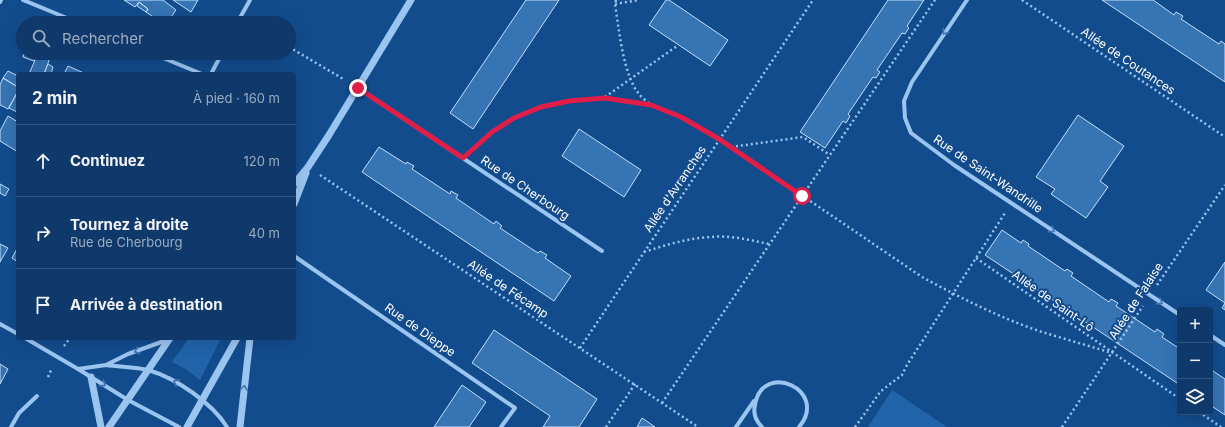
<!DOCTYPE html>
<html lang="fr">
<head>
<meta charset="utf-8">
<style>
  body { margin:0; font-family:Inter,sans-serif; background:#174070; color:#f1f3f6 }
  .controls { position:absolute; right:12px; bottom:12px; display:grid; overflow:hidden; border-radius:4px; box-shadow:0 4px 16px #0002 }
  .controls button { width:36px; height:36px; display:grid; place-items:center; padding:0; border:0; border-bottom:1px solid #2e537e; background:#0e396a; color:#f1f3f6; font:20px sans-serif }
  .stop { position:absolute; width:12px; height:12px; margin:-9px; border:3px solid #e11d48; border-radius:50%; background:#fff }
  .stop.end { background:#e11d48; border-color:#fff; box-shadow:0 1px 4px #0008 }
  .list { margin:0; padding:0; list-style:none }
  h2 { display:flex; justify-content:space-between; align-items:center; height:52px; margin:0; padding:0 16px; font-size:17px }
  h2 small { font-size:13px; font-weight:400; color:#9bacc1 }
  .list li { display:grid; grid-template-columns:26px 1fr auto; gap:12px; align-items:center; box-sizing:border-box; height:72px; padding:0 16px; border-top:1px solid #2e537e }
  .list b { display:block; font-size:15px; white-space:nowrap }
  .list p { margin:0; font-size:13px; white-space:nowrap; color:#9bacc1 }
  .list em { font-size:13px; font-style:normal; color:#9bacc1 }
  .icon { flex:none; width:22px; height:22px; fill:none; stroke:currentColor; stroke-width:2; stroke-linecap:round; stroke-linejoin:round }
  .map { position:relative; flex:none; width:1225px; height:427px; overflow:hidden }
  .search { position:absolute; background:#0e396a; box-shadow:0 4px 16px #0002; left:16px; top:16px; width:280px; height:44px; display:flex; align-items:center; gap:10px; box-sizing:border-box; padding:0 14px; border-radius:22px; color:#9bacc1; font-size:15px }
  .panel { position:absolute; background:#0e396a; box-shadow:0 4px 16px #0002; left:16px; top:72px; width:280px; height:268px; border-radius:4px }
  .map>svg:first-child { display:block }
  .green { fill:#2164aa }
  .building { fill:#3674b4; stroke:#c2defc }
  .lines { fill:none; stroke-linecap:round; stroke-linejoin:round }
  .path { stroke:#9bc5f1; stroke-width:2.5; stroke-dasharray:2 3; stroke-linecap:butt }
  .minor { stroke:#9bc5f1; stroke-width:4 }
  .tertiary { stroke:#9bc5f1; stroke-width:7 }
  .oneway { stroke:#4376b0 }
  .route { stroke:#e11d48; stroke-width:5 }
  .labels { text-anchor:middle; stroke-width:4; stroke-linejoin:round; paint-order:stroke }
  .street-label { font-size:12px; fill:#fff; stroke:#134c8d }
</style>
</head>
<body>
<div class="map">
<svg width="1225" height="427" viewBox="0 0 1225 427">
  <rect width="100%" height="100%" fill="#134c8d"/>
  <path class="green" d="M 189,338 L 221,338 L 200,380 L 187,370 L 172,362 Z
    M 892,390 L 947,427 L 868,427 Z"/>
  <path class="building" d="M 124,0 L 163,0 L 176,10 L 167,23 L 162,23 L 146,12 L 148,9 L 139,2 L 135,7 Z
    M 173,0 L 198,0 L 191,12 Z
    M 526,0 L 559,0 L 473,129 L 450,113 Z
    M 666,0 L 669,0 L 728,40 L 710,66 L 649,25 Z
    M 888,0 L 924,0 L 907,26 L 909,28 L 905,34 L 902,33 L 877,70 L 880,72 L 876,78 L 873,77 L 848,114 L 850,116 L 846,123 L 843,121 L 825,148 L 800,132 Z
    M 1102,0 L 1153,0 L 1174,15 L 1176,12 L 1183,16 L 1181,19 L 1219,44 L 1221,41 L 1225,44 L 1225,82 Z
    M 139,2 L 148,9 L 146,12 L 137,6 Z
    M 24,53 L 38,53 L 34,61 L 23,57 Z
    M 38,53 L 50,58 L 44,74 L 29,74 Z
    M 48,64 L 53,67 L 51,74 L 44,74 Z
    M 68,66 L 86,74 L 64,74 Z
    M 8,71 L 18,76 L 18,82 L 16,86 L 3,78 Z
    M 3,78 L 18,87 L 18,91 L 8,109 L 0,105 L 0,85 Z
    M 18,91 L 18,110 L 17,112 L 9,108 Z
    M 1078,115 L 1124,146 L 1100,181 L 1108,187 L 1086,218 L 1051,194 L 1055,189 L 1036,177 Z
    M 8,116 L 18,122 L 18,152 L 0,141 L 0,131 Z
    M 579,129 L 641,170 L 624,197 L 562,156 Z
    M 379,147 L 406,164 L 407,162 L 414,166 L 412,169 L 450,194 L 451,191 L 458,195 L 456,198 L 494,224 L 496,221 L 502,226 L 500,228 L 538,253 L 540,251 L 547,255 L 545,258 L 571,276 L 554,301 L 362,172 Z
    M 0,184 L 9,189 L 5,196 L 0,193 Z
    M 1002,230 L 1021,243 L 1023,240 L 1029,244 L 1028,246 L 1065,271 L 1067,269 L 1073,273 L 1071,276 L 1109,302 L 1111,299 L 1118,303 L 1116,306 L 1155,332 L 1157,329 L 1164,334 L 1162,337 L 1180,349 L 1180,385 L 985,255 Z
    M 0,244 L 8,248 L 0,262 Z
    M 18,247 L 18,262 L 12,258 Z
    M 1225,262 L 1225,310 L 1222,308 L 1225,303 L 1206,290 Z
    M 494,330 L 597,399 L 579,427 L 543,427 L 550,416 L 472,363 Z
    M 0,364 L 8,369 L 0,384 Z
    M 1210,369 L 1225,379 L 1225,415 L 1210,405 Z
    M 462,385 L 486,402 L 469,427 L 434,427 Z
    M 642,418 L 655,427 L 637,427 Z"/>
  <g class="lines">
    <path class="path" d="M 616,0 L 615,4 C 619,29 623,75 639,94 C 642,98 647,101 650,105
      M 1022,0 L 1225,137
      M 615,4 L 639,0
      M 289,47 L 345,80
      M 605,97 L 677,46
      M 731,147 L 803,137 L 830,155
      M 472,150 L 492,132 L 514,118 L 541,107 L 569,101 L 605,98 L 651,105 L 681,117 L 719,139 L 922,277 C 961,298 1000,318 1042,332 C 1065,339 1089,346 1112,353
      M 320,175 L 698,427
      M 644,252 C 666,245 688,238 711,237 C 730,235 750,240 769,244
      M 976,258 L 1180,399
      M 1157,285 L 1225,185
      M 64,346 L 70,338
      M 580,348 L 813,0
      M 48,377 L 52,368
      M 662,403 L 935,0
      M 1199,412 L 1221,427
      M 606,427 L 635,384
      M 855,427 L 881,391 L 902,375 L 907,365 L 1005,213
      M 1062,427 L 1143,306"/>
    <path class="minor" d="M 23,0 L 79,23
      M 967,0 L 912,82 L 904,101 L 905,118 L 911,133 L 954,165 L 1180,315
      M 0,2 L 1,0
      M 237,23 L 250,0
      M 151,53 L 202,74
      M 211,74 L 222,53
      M 358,88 L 602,251
      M 294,256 L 515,408 L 501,427
      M 0,324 L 18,334
      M 1210,335 L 1225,345
      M 25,338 L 78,369 L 128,400 L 179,427
      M 106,365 C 120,367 135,367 148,370 C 176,378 212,403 227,427
      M 78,369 L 106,365 L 128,354 L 167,340
      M 11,427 L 19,413 L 37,396
      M 736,427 L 754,401
      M 762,427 C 756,421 753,413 755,405 C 762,360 830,390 799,427"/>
    <path class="tertiary" d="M 294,184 L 308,167 L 329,135 L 411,0
      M 294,204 L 306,173
      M 91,377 L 101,427
      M 109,427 L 170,338
      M 187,427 L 237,338
      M 240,427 L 250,338"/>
  </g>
  <defs><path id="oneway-chevron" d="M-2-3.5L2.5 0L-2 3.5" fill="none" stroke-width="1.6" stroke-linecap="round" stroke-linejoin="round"/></defs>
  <g class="oneway">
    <use href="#oneway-chevron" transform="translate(945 32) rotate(124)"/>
    <use href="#oneway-chevron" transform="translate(1052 230) rotate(34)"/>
    <use href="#oneway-chevron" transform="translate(1160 302) rotate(33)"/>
    <use href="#oneway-chevron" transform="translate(137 351) rotate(160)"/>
    <use href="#oneway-chevron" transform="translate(176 382) rotate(-153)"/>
    <use href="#oneway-chevron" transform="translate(103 384) rotate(33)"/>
    <use href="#oneway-chevron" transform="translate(244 388) rotate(-85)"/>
  </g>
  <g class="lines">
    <path class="route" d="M 358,88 L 463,158 L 492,132 L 514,118 L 541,107 L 569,101 L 605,98 L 651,105 L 681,117 L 719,139 L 802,196"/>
  </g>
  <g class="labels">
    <g class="street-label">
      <text transform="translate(1128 61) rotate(34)" y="4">Allée de Coutances</text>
      <text transform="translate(988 174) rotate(34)" y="4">Rue de Saint-Wandrille</text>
      <text transform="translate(525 188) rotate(34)" y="4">Rue de Cherbourg</text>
      <text transform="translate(675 189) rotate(-56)" y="4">Allée d'Avranches</text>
      <text transform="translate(508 289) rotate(34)" y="4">Allée de Fécamp</text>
      <text transform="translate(1053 301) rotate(35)" y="4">Allée de Saint-Lô</text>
      <text transform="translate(1136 301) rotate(-57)" y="4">Allée de Falaise</text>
      <text transform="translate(420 330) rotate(35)" y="4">Rue de Dieppe</text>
    </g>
  </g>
</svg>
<div class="controls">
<button>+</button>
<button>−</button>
<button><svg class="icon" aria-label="layers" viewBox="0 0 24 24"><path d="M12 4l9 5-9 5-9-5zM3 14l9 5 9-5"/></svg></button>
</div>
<div class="stop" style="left:802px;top:196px"></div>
<div class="stop end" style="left:358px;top:88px"></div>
<div class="search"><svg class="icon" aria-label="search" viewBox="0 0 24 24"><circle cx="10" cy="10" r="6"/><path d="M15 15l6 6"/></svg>Rechercher</div>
<section class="panel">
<h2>2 min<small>À pied · 160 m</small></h2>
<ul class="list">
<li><svg class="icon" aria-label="ahead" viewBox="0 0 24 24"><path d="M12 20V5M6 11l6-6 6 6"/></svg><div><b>Continuez</b></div><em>120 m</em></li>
<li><svg class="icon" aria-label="right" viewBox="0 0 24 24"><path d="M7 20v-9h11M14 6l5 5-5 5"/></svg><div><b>Tournez à droite</b><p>Rue de Cherbourg</p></div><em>40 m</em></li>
<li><svg class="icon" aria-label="arrive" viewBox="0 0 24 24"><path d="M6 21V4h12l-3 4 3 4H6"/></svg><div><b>Arrivée à destination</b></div></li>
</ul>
</section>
</div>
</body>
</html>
